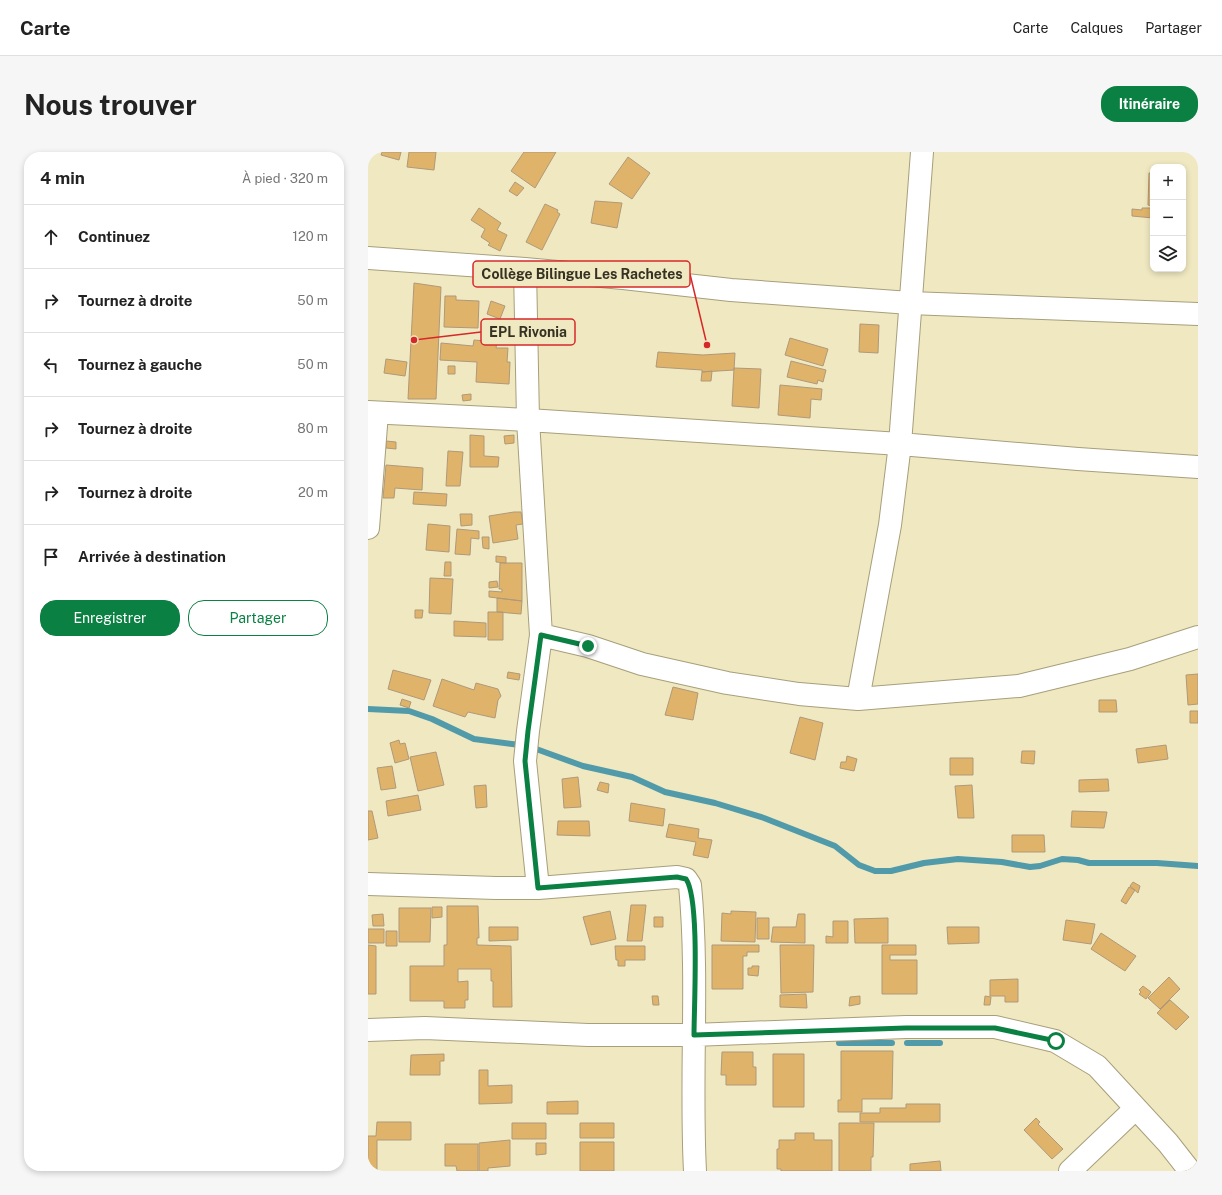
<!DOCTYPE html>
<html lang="fr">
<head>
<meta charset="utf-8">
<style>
  body { margin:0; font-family:"Public Sans",sans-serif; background:#f6f6f6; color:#222 }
  .controls { position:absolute; right:12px; top:12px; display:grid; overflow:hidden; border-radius:8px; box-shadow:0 2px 6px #0003 }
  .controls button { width:36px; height:36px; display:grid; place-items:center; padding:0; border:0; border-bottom:1px solid #e0e0e0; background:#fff; color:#222; font:20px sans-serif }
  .stop { position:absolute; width:12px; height:12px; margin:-9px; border:3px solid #0b8043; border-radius:50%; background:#fff }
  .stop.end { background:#0b8043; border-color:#fff; box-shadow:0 1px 4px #0008 }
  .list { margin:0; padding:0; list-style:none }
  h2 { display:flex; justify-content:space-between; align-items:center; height:52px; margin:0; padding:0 16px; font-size:17px }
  h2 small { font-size:13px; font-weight:400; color:#767676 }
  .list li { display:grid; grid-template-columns:26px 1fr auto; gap:12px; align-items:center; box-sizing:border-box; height:64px; padding:0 16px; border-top:1px solid #e0e0e0 }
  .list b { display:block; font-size:15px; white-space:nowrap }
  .list em { font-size:13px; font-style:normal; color:#767676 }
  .actions { display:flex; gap:8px; padding:12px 16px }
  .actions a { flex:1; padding:9px 0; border:1px solid #0b8043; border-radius:16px; text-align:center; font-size:14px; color:#0b8043 }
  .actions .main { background:#0b8043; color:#fff }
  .icon { flex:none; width:22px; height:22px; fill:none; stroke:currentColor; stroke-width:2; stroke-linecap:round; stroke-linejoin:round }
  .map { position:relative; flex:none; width:830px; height:1019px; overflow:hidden; border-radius:16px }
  header { display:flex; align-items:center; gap:24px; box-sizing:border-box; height:56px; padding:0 20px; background:#fff; border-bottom:1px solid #e0e0e0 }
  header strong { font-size:19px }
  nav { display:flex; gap:22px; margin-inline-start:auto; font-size:14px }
  .intro { display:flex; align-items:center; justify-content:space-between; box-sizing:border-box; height:96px; padding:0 24px }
  h1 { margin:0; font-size:28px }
  .button { padding:10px 18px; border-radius:16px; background:#0b8043; color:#fff; font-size:14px; font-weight:700 }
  main { display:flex; gap:24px; padding:0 24px }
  aside { flex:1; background:#fff; border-radius:16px; box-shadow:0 2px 6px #0003 }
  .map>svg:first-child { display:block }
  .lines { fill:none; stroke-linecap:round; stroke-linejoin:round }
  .stream { stroke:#519aa9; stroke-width:6 }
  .building { fill:#e0b36b; stroke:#af9979 }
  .street-casing { stroke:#a79f7b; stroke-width:24 }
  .street { stroke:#fff; stroke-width:22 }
  .route { stroke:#0b8043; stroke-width:5 }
  .leader { fill:none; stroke:#d62828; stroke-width:1.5 }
  .callout-dot { fill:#d62828; stroke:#f0e8c1; stroke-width:1.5 }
  .callout { fill:#f0e8c1; stroke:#d62828; stroke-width:1.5 }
  .callout-label { font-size:14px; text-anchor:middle; font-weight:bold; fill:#353223 }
</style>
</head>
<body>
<header>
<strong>Carte</strong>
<nav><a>Carte</a><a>Calques</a><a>Partager</a></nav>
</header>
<div class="intro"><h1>Nous trouver</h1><a class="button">Itinéraire</a></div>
<main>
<aside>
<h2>4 min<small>À pied · 320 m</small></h2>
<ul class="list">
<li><svg class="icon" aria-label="ahead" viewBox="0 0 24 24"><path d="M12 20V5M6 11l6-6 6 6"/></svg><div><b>Continuez</b></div><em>120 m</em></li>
<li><svg class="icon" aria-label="right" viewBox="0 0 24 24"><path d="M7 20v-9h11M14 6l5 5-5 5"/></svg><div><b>Tournez à droite</b></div><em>50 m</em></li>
<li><svg class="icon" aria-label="left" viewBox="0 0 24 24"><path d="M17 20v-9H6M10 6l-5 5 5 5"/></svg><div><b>Tournez à gauche</b></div><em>50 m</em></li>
<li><svg class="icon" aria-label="right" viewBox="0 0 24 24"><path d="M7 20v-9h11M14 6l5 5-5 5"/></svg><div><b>Tournez à droite</b></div><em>80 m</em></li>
<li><svg class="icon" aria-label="right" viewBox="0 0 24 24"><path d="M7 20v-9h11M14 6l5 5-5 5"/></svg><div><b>Tournez à droite</b></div><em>20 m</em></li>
<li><svg class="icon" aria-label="arrive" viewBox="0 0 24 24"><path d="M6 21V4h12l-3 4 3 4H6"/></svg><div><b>Arrivée à destination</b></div></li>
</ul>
<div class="actions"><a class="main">Enregistrer</a><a>Partager</a></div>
</aside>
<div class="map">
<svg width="830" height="1019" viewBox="0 0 830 1019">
  <rect width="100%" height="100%" fill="#f0e8c1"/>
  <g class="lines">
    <path class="stream" d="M 0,557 L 41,559 L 64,567 L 106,587 L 160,594 L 215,614 L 264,625 L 297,640 L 347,651 L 396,666 L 467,694 L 491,713 L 507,719 L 523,719 L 556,711 L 590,707 L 634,710 L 662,715 L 672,714 L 694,707 L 710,708 L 721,711 L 789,711 L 830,714
      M 471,891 L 524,891
      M 539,891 L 572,891"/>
  </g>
  <path class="building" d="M 14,0 L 33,0 L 31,8 L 13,3 Z
    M 41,0 L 68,0 L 66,18 L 39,15 Z
    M 156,0 L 188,0 L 167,36 L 143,19 Z
    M 260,5 L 282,21 L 264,47 L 241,32 Z
    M 781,21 L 785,21 L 785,54 L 780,53 Z
    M 147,30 L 156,36 L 149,44 L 141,39 Z
    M 227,49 L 254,51 L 249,76 L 223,71 Z
    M 177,52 L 190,58 L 189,60 L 192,62 L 174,98 L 158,90 Z
    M 111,56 L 133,71 L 129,78 L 139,83 L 132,99 L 120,93 L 122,91 L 113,85 L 117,77 L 103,68 Z
    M 774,56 L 785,56 L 785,66 L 764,64 L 764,57 L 774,58 Z
    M 46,131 L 73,135 L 68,247 L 40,247 Z
    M 77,144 L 88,144 L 88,148 L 111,149 L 110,176 L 76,175 Z
    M 123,149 L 137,154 L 132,167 L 119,162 Z
    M 492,172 L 511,173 L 510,201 L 491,200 Z
    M 422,186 L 460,197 L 455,214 L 417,203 Z
    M 106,188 L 129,190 L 128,196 L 140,196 L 139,210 L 142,210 L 141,232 L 108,230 L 109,210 L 72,208 L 73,191 L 105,194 Z
    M 290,200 L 335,203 L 367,201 L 366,218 L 334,220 L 334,218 L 288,215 Z
    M 18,207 L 39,210 L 37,224 L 16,221 Z
    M 423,209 L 458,218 L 455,230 L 450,228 L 449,232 L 419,225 Z
    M 80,214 L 87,214 L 87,222 L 80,222 Z
    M 366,216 L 393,217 L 391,256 L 364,254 Z
    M 344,219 L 343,229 L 333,229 L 334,220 Z
    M 412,233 L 454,237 L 453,248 L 443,247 L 442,266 L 410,263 Z
    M 103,242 L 103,248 L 95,249 L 94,243 Z
    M 102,283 L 116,284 L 116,304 L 131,305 L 130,315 L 102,315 Z
    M 146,283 L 146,291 L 137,292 L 136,284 Z
    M 18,289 L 28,290 L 28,297 L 18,296 Z
    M 80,299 L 95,300 L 92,334 L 78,334 Z
    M 18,313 L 55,316 L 54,338 L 27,336 L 26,346 L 15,346 Z
    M 46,340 L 79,342 L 78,354 L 45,352 Z
    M 146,360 L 153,360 L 155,372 L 148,373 L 150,387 L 125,391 L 121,364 Z
    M 92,362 L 104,362 L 104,373 L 93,374 Z
    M 60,372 L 82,374 L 81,400 L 58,398 Z
    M 89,377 L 111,379 L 111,387 L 103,386 L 102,403 L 87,402 Z
    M 114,385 L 121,385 L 121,397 L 115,396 Z
    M 128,404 L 138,405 L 138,411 L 128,410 Z
    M 77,410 L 83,410 L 83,424 L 76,424 Z
    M 132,411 L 154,411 L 154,449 L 121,445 L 121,439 L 134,440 L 134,437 L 131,437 Z
    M 62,426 L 85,427 L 83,462 L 61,461 Z
    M 129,429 L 130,435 L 121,436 L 121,430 Z
    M 129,446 L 154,449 L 153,462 L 129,460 Z
    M 47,458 L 55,458 L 54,466 L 47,466 Z
    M 120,460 L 135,460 L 135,488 L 120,488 Z
    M 86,469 L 118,471 L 118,485 L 86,484 Z
    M 25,518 L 63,528 L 56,548 L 20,537 Z
    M 140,520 L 152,522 L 151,528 L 139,526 Z
    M 830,522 L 830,552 L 820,553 L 818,523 Z
    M 74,527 L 106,538 L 108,531 L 130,537 L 133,544 L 130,548 L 127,566 L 100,560 L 97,565 L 65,554 Z
    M 305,535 L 330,541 L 325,568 L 297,563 Z
    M 34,547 L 43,550 L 41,556 L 32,553 Z
    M 731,548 L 748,548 L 749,560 L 731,560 Z
    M 822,559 L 830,559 L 830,571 L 822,571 Z
    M 432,565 L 455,571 L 447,608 L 422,601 Z
    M 31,588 L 32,592 L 37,591 L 41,607 L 27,611 L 22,591 Z
    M 798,593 L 800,607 L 770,611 L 768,597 Z
    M 654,599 L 667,599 L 666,612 L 653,611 Z
    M 68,600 L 76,633 L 50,639 L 42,605 Z
    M 479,604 L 489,607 L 486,619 L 472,616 L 473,610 L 478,610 Z
    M 582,606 L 605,606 L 605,623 L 582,623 Z
    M 24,614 L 28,636 L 13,638 L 9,616 Z
    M 210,625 L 213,655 L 196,656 L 194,627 Z
    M 740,627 L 741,639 L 711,640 L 711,628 Z
    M 232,630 L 241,632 L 240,641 L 229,638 Z
    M 118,633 L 119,655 L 108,656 L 106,634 Z
    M 604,633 L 606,666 L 590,666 L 587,634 Z
    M 50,643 L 53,658 L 20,664 L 18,649 Z
    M 263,651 L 297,657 L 295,674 L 261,669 Z
    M 0,659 L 4,659 L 10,686 L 0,688 Z
    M 704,659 L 739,660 L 736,676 L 703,675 Z
    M 190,669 L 221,669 L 222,684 L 189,683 Z
    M 301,672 L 331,677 L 330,686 L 344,688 L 340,706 L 325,703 L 328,690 L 298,685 Z
    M 644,683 L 676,683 L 677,700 L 644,700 Z
    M 765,730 L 772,734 L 770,741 L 762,734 Z
    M 761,735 L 767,738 L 758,752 L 753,749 Z
    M 263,753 L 278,753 L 274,789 L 259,789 Z
    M 79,754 L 110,754 L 111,786 L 109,786 L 109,793 L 143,794 L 144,855 L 125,855 L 125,829 L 123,829 L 123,817 L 90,817 L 90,830 L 100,829 L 100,848 L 97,848 L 97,856 L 76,856 L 76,849 L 42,849 L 42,814 L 76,814 L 76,793 L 79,793 Z
    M 64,755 L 74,755 L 74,765 L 64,766 Z
    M 31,756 L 63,756 L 62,790 L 31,790 Z
    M 242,759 L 248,787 L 223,793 L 215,765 Z
    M 363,759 L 388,760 L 387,790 L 353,789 L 354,761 L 363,762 Z
    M 15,762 L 16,774 L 5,774 L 4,763 Z
    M 430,762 L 437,762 L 437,791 L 403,790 L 405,775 L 428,775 Z
    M 286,765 L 295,765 L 295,775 L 286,775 Z
    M 389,766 L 401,766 L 401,787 L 389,787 Z
    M 520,766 L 520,791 L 487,791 L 486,767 Z
    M 698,768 L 727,772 L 723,792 L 695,788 Z
    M 465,769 L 480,769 L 480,791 L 458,791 L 458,784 L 465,785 Z
    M 121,775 L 150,775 L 150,788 L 121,789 Z
    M 579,775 L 611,775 L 611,791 L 580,792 Z
    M 0,777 L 16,777 L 16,791 L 0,791 Z
    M 18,779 L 29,779 L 29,794 L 18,794 Z
    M 733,781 L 768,804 L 757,819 L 723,797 Z
    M 0,793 L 8,794 L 8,842 L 0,842 Z
    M 344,793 L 391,793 L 391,800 L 379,800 L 379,804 L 375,804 L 375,837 L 344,837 Z
    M 412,793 L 446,793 L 445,840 L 413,841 Z
    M 514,793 L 548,793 L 548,803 L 522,803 L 522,808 L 549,808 L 549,842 L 514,842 Z
    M 247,794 L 277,794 L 277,808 L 257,808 L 257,814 L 250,814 L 250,808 L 248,808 Z
    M 384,814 L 391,814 L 390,824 L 380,823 L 380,816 L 384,816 Z
    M 801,825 L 812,837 L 792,857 L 780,846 Z
    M 650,827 L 650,850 L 637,850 L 637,844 L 622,844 L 622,828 Z
    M 775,834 L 783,840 L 778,847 L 771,842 L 773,840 L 771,838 Z
    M 438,842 L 439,856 L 412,855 L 412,843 Z
    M 284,844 L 290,844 L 291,853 L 285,853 Z
    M 492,844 L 492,852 L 481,854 L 482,845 Z
    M 617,844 L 623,845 L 622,853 L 616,853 Z
    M 802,848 L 821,865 L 808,878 L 789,861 Z
    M 473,899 L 525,899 L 524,947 L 494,947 L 494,960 L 470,960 L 470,948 L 473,948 Z
    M 354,900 L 385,900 L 385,915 L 388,915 L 388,933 L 358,933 L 358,923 L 353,923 Z
    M 76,902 L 76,909 L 72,909 L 72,923 L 42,923 L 43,903 Z
    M 405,902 L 436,902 L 436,955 L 405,955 Z
    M 111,918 L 120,918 L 120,934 L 144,933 L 144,951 L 111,952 Z
    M 210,949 L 210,962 L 179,962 L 179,950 Z
    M 538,952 L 572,952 L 572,970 L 492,970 L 492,961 L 512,961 L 512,956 L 538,956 Z
    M 668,966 L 672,970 L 670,972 L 695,997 L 684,1007 L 656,978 Z
    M 9,970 L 43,970 L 43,988 L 9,988 L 9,1019 L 0,1019 L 0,984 L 8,984 Z
    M 144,971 L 178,971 L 178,987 L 144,987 Z
    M 212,971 L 246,971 L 246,986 L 212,986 Z
    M 471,971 L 506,971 L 505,1005 L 503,1005 L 503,1019 L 471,1019 Z
    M 427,981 L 446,981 L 446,988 L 464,988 L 464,1019 L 413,1019 L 413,1017 L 409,1017 L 409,997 L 411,997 L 411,988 L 427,988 Z
    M 142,988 L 142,1014 L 120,1016 L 120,1019 L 111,1019 L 111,991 Z
    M 212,990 L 246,990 L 246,1019 L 212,1019 Z
    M 168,991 L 178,991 L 178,1002 L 168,1003 Z
    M 77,992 L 110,992 L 110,1019 L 89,1019 L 88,1014 L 77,1014 Z
    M 572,1009 L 573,1019 L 542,1019 L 542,1012 Z"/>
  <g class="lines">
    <defs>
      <path id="street" d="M 0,106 L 157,117 L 255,126 L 363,138 L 542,151 L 830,162
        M 157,117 L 160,268 L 173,483 L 160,579 L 157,609 L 170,736
        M 0,260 L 160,268 L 532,292 L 710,307 L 830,315
        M 0,376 L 9,261
        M 173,483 L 220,494 L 274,512 L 359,531 L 431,542 L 490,547 L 651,534 L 762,507 L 830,485
        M 490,547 L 522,373 L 532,292 L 554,0
        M 0,732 L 128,736 L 170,736 L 309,725 L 318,727 L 322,733 C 331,828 322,924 327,1019
        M 0,878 L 57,876 L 220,883 L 325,883 L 538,875 L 627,875 L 687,889 L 729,914 L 800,991 L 822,1019
        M 702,1019 L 767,957"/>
    </defs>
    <use href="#street" class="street-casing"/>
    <use href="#street" class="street"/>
  </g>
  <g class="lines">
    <path class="route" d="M 220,494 L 173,483 L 160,579 L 157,609 L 170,736 L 309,725 L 318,727 C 332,747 326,854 326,883 L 538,876 L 627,876 L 688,889"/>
  </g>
  <path class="leader" d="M339 193L322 122M46 188L113 180"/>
  <g class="callout-dot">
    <circle cx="339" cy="193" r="4"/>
    <circle cx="46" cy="188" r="4"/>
  </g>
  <g class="callout">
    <rect x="105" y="109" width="217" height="26" rx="4"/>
    <rect x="113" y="167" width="94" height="26" rx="4"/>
  </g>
  <g class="callout-label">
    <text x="214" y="127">Collège Bilingue Les Rachetes</text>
    <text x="160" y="185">EPL Rivonia</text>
  </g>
</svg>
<div class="controls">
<button>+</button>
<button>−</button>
<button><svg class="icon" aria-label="layers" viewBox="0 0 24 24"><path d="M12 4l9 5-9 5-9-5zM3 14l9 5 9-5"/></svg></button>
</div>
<div class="stop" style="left:688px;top:889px"></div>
<div class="stop end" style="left:220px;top:494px"></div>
</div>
</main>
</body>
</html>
